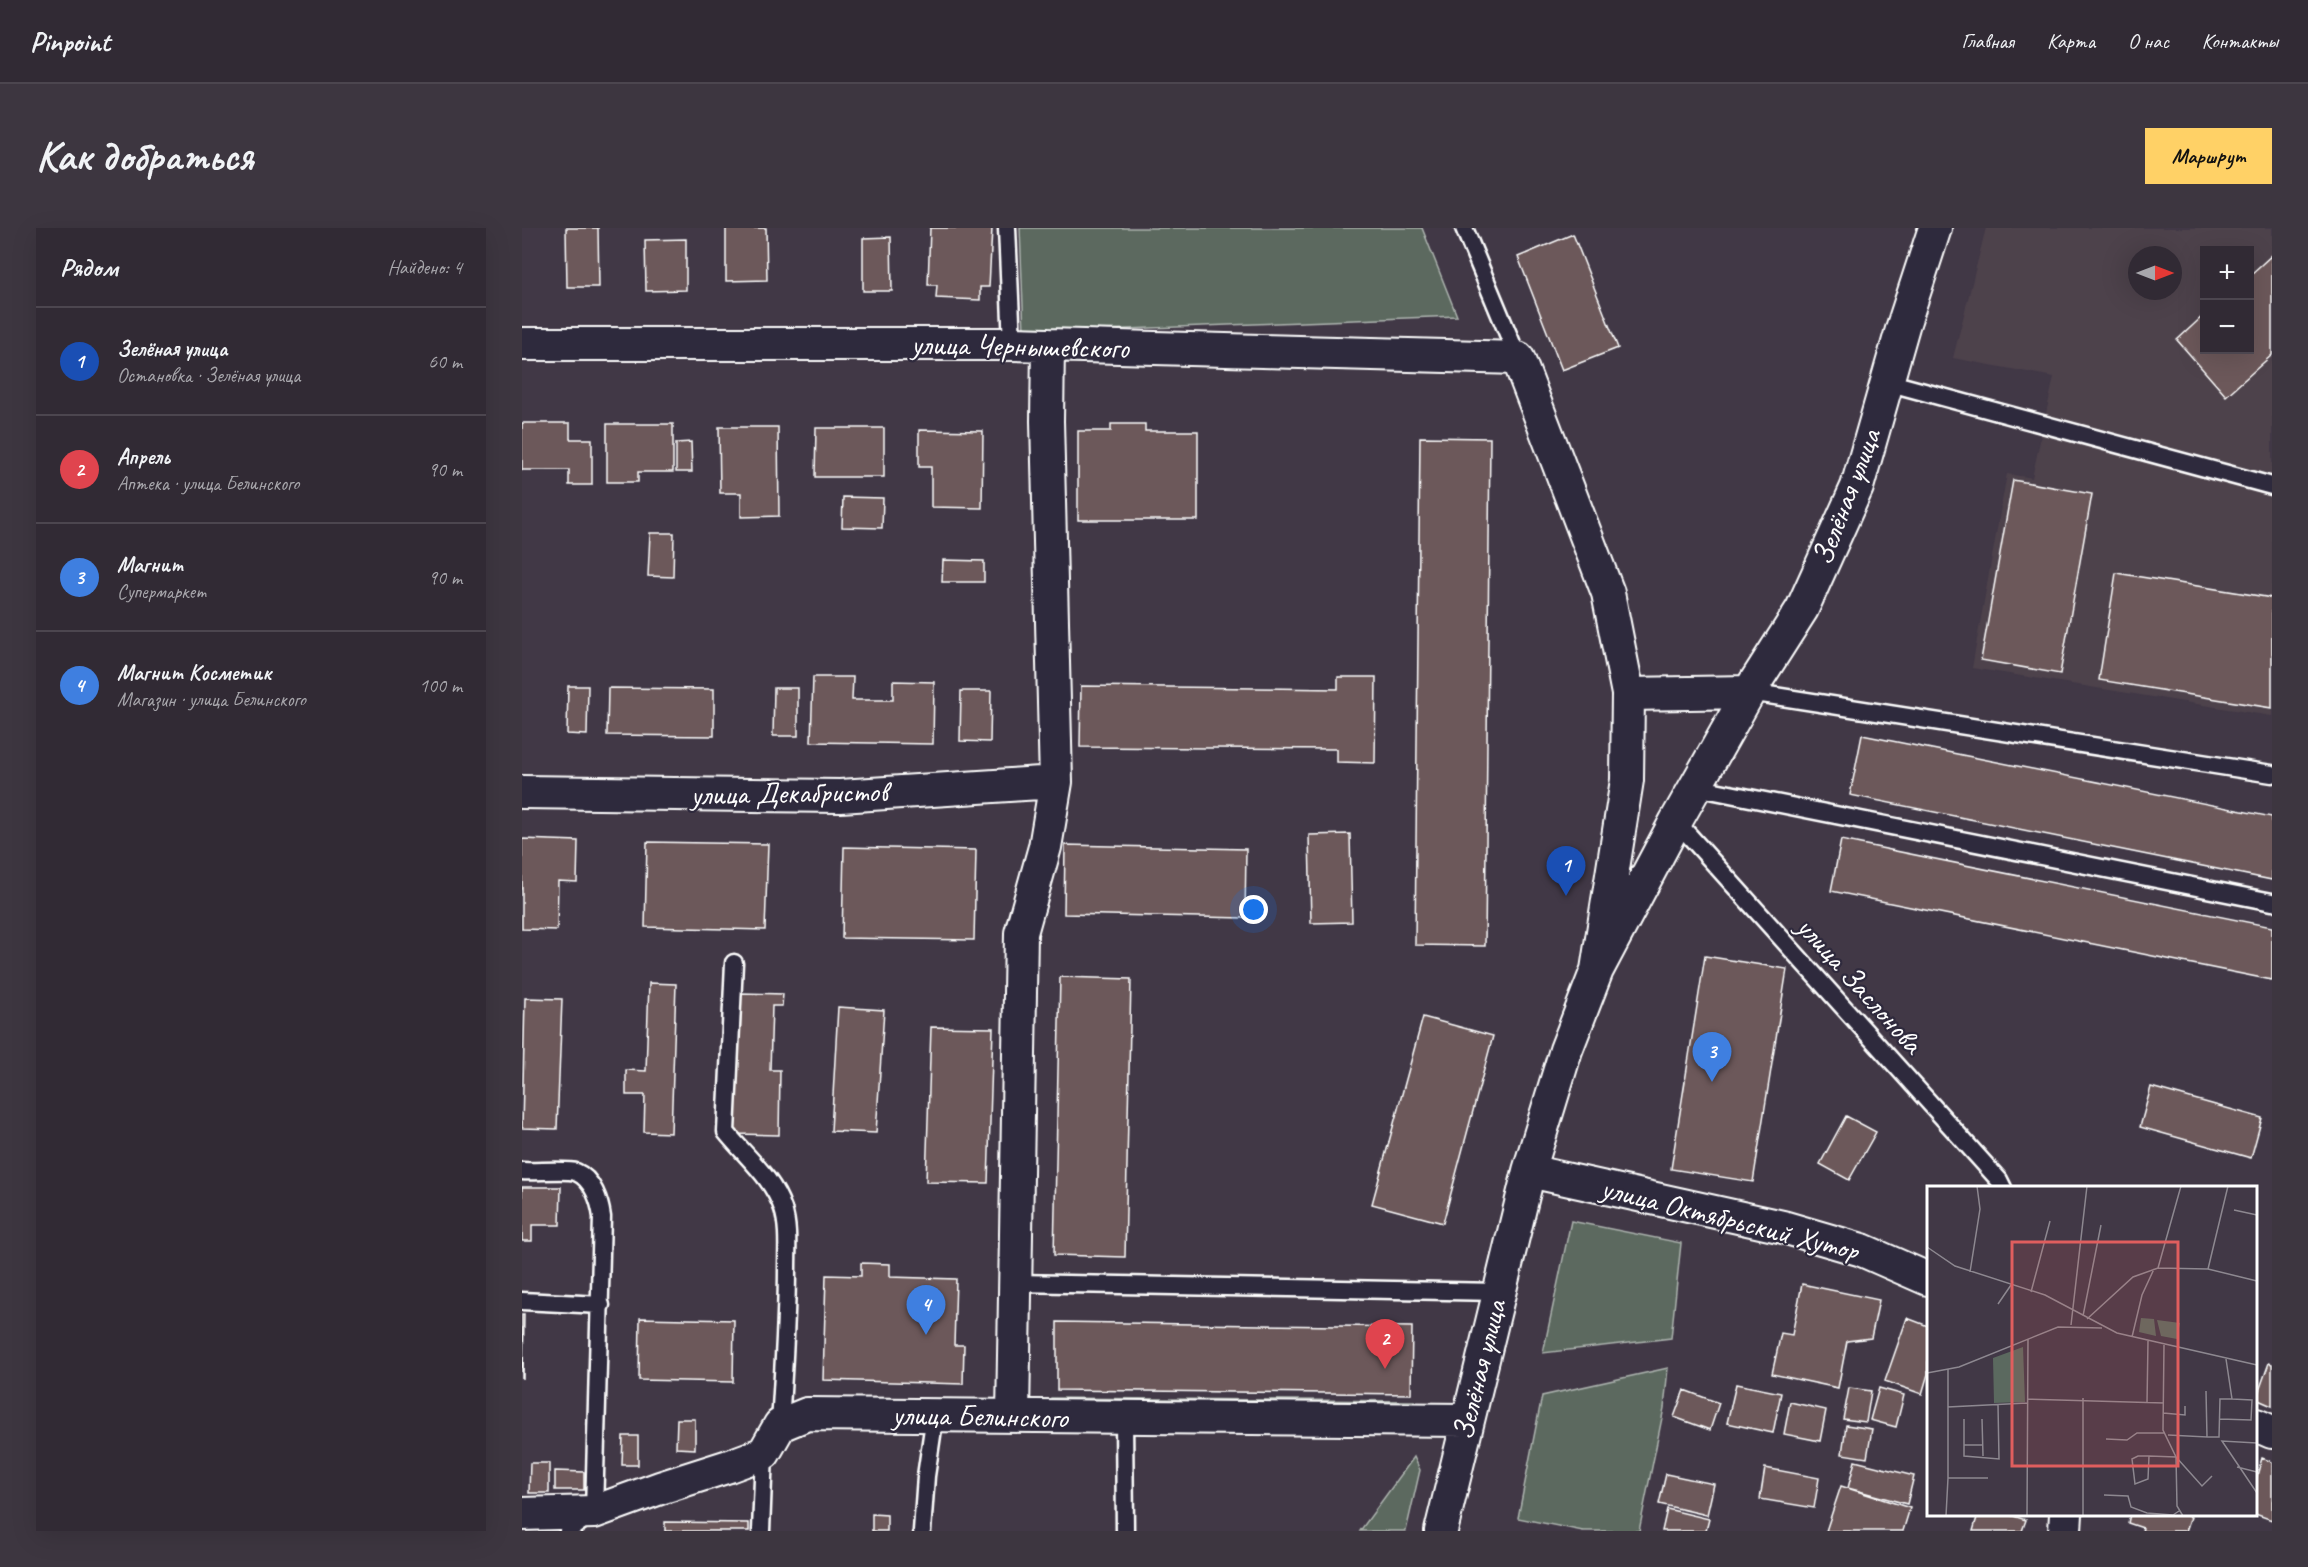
<!DOCTYPE html>
<html lang="ru">
<head>
<meta charset="utf-8">
<style>
  body { margin:0; font-family:Caveat,sans-serif; background:#3d3640; color:#f1f3f6 }
  .controls { position:absolute; right:18px; top:18px; display:grid; overflow:hidden; border-radius:0px; box-shadow:0 6px 24px #0002 }
  .controls button { width:54px; height:54px; display:grid; place-items:center; padding:0; border:0; border-bottom:2px solid #4c464f; background:#312a34; color:#f1f3f6; font:30px sans-serif }
  .compass { position:absolute; left:1606px; top:18px; width:54px; height:54px; border-radius:50%; background:#312a34; box-shadow:0 6px 24px #0002; rotate:90deg }
  .you { position:absolute; left:732px; top:682px; width:21px; height:21px; margin:-15px; border:4px solid #fff; border-radius:50%; background:#1a73e8; box-shadow:0 0 0 9px #1a73e833 }
  .badge { display:grid; place-items:center; width:39px; height:39px; border-radius:50%; background:#ffd166; color:#fff; font-size:20px; font-weight:700 }
  .pin { position:absolute; translate:-50% -50px; filter:drop-shadow(0 2px 3px #0008) }
  .pin::after { content:''; position:absolute; top:32px; width:21px; height:18px; background:inherit; clip-path:polygon(0 0,100% 0,50% 100%) }
  .list { margin:0; padding:0; list-style:none }
  h2 { display:flex; justify-content:space-between; align-items:center; height:78px; margin:0; padding:0 24px; font-size:26px }
  h2 small { font-size:20px; font-weight:400; color:#a8a7ac }
  .list li { display:grid; grid-template-columns:39px 1fr auto; gap:18px; align-items:center; box-sizing:border-box; height:108px; padding:0 24px; border-top:2px solid #4c464f }
  .list b { display:block; font-size:22px; white-space:nowrap }
  .list p { margin:0; font-size:20px; white-space:nowrap; color:#a8a7ac }
  .list em { font-size:20px; font-style:normal; color:#a8a7ac }
  .map { position:relative; flex:none; width:1750px; height:1303px; overflow:hidden; border-radius:0px }
  header { display:flex; align-items:center; gap:36px; box-sizing:border-box; height:84px; padding:0 30px; background:#312a34; border-bottom:2px solid #4c464f }
  header strong { font-size:28px }
  nav { display:flex; gap:33px; margin-inline-start:auto; font-size:21px }
  .intro { display:flex; align-items:center; justify-content:space-between; box-sizing:border-box; height:144px; padding:0 36px }
  h1 { margin:0; font-size:42px }
  .button { padding:15px 27px; border-radius:0px; background:#ffd166; color:#111; font-size:21px; font-weight:700 }
  main { display:flex; gap:36px; padding:0 36px }
  aside { flex:1; background:#312a34; border-radius:0px; box-shadow:0 6px 24px #0002 }
  .map>svg:first-child { display:block }
  .built { fill:#4e424c; fill-rule:evenodd }
  .green { fill:#5b695f; stroke:#adb4af; stroke-width:1.5 }
  .building { fill:#6c595a; stroke:#fff; stroke-width:1.5 }
  .lines { fill:none; stroke-linecap:round; stroke-linejoin:round }
  .service-casing { stroke:#fff; stroke-width:21 }
  .minor-casing { stroke:#fff; stroke-width:36 }
  .service { stroke:#2f2a3d; stroke-width:16 }
  .minor { stroke:#2f2a3d; stroke-width:32 }
  .labels { text-anchor:middle; stroke-width:4.5; stroke-linejoin:round; paint-order:stroke }
  .street-label { font-size:30px; fill:#fff; stroke:#2f2a3d }
  .inset-road { fill:none; stroke:#8d8890; stroke-width:1.5 }
  .view { fill:#e05e5e; fill-opacity:0.15; stroke:#e05e5e; stroke-width:3 }
  .inset-edge { fill:none; stroke:#fff; stroke-width:3 }
</style>
</head>
<body>
<header>
<strong>Pinpoint</strong>
<nav><a>Главная</a><a>Карта</a><a>О нас</a><a>Контакты</a></nav>
</header>
<div class="intro"><h1>Как добраться</h1><a class="button">Маршрут</a></div>
<main>
<aside>
<h2>Рядом<small>Найдено: 4</small></h2>
<ul class="list">
<li><span class="badge" style="background:#1a4fb4">1</span><div><b>Зелёная улица</b><p>Остановка · Зелёная улица</p></div><em>60 m</em></li>
<li><span class="badge" style="background:#e0444e">2</span><div><b>Апрель</b><p>Аптека · улица Белинского</p></div><em>90 m</em></li>
<li><span class="badge" style="background:#3f7fe0">3</span><div><b>Магнит</b><p>Супермаркет</p></div><em>90 m</em></li>
<li><span class="badge" style="background:#3f7fe0">4</span><div><b>Магнит Косметик</b><p>Магазин · улица Белинского</p></div><em>100 m</em></li>
</ul>
</aside>
<div class="map">
<svg width="1750" height="1303" viewBox="0 0 1750 1303">
  <rect width="100%" height="100%" fill="#413846"/>
  <filter id="ink" filterUnits="userSpaceOnUse"><feTurbulence type="fractalNoise" baseFrequency=".0167" numOctaves="2"/><feDisplacementMap in="SourceGraphic" scale="12" xChannelSelector="R" yChannelSelector="G"/><feConvolveMatrix kernelMatrix="1 2 1 2 8 2 1 2 1" color-interpolation-filters="sRGB"/></filter>
  <g filter="url(#ink)">
    <path class="built" d="M 1464,0 L 1750,0 L 1750,488 L 1450,440 L 1485,246 L 1510,250 L 1532,149 L 1431,130 ZM 1682,22 L 1728,22 L 1728,122 L 1682,122 ZM 1615,27 L 1651,27 L 1651,63 L 1615,63 Z"/>
    <path class="green" d="M 498,0 L 900,0 L 935,88 L 502,105 Z
      M 1049,993 L 1159,1015 L 1149,1110 L 1021,1125 Z
      M 1146,1140 L 1142,1180 L 1117,1303 L 1061,1303 L 996,1290 L 1020,1168 Z
      M 529,1170 L 893,1173 L 893,1185 L 528,1182 Z
      M 892,1229 L 898,1242 L 884,1303 L 838,1303 Z"/>
    <path class="building" d="M 44,0 L 76,0 L 77,59 L 45,59 Z
      M 204,0 L 244,0 L 245,52 L 204,53 Z
      M 408,0 L 470,0 L 467,59 L 458,59 L 458,72 L 414,70 L 415,57 L 406,57 Z
      M 1051,6 L 1096,120 L 1040,142 L 996,29 Z
      M 369,9 L 370,63 L 341,63 L 341,10 Z
      M 164,11 L 164,62 L 124,63 L 123,12 Z
      M 1750,27 L 1750,127 L 1704,168 L 1655,112 L 1682,87 L 1682,122 L 1728,122 L 1728,47 Z
      M 0,195 L 48,195 L 48,211 L 70,211 L 70,257 L 47,257 L 47,242 L 0,242 Z
      M 85,196 L 151,196 L 151,244 L 116,244 L 116,254 L 85,254 Z
      M 589,196 L 623,196 L 623,203 L 676,203 L 676,292 L 556,292 L 556,203 L 589,203 Z
      M 197,199 L 256,199 L 257,288 L 219,289 L 219,265 L 198,265 Z
      M 294,200 L 362,200 L 362,249 L 293,249 Z
      M 397,202 L 461,203 L 460,280 L 409,279 L 409,239 L 397,239 Z
      M 898,209 L 968,210 L 963,718 L 893,717 Z
      M 169,214 L 170,244 L 154,244 L 154,215 Z
      M 1491,252 L 1570,266 L 1538,446 L 1459,432 Z
      M 321,269 L 361,270 L 360,300 L 320,299 Z
      M 128,305 L 152,305 L 151,349 L 126,348 Z
      M 421,332 L 462,333 L 462,354 L 420,354 Z
      M 1594,345 L 1750,370 L 1750,480 L 1577,452 Z
      M 291,449 L 331,449 L 330,472 L 371,472 L 371,453 L 412,454 L 411,516 L 289,514 Z
      M 816,449 L 854,449 L 853,535 L 815,534 L 815,521 L 558,519 L 559,458 L 816,461 Z
      M 46,458 L 66,458 L 65,507 L 45,506 Z
      M 86,460 L 192,461 L 192,508 L 85,507 Z
      M 252,460 L 276,460 L 276,508 L 251,508 Z
      M 439,463 L 469,463 L 468,514 L 438,513 Z
      M 1340,507 L 1750,589 L 1750,652 L 1328,567 Z
      M 828,606 L 830,694 L 789,695 L 787,607 Z
      M 0,611 L 56,613 L 55,654 L 36,653 L 35,702 L 0,701 Z
      M 1319,612 L 1750,699 L 1750,752 L 1309,663 Z
      M 125,614 L 246,616 L 243,702 L 123,699 Z
      M 543,617 L 724,621 L 723,690 L 542,686 Z
      M 322,619 L 454,622 L 452,712 L 320,710 Z
      M 1183,728 L 1265,741 L 1231,954 L 1149,941 Z
      M 538,749 L 609,751 L 603,1029 L 532,1027 Z
      M 127,755 L 154,756 L 149,905 L 122,904 L 123,867 L 104,867 L 104,842 L 124,843 Z
      M 217,765 L 261,766 L 260,778 L 250,778 L 248,842 L 258,842 L 257,907 L 213,906 Z
      M 3,770 L 40,771 L 35,901 L 0,900 Z
      M 316,779 L 362,782 L 354,905 L 309,903 Z
      M 901,789 L 971,808 L 921,995 L 850,976 Z
      M 409,799 L 471,800 L 466,955 L 404,954 Z
      M 1629,859 L 1740,890 L 1729,930 L 1618,899 Z
      M 1324,888 L 1354,904 L 1327,952 L 1298,936 Z
      M 0,959 L 39,959 L 38,997 L 10,997 L 10,1013 L 0,1013 Z
      M 339,1035 L 368,1036 L 368,1049 L 434,1051 L 432,1117 L 442,1117 L 441,1156 L 301,1152 L 304,1047 L 339,1048 Z
      M 1280,1056 L 1357,1072 L 1349,1110 L 1325,1113 L 1316,1160 L 1250,1146 L 1259,1105 L 1270,1107 Z
      M 0,1087 L 2,1087 L 1,1150 L 0,1150 Z
      M 118,1090 L 212,1092 L 211,1154 L 117,1152 Z
      M 1385,1090 L 1406,1098 L 1406,1146 L 1400,1166 L 1363,1153 Z
      M 535,1094 L 890,1099 L 889,1166 L 535,1162 Z
      M 1747,1135 L 1750,1136 L 1750,1178 L 1734,1171 Z
      M 1214,1156 L 1259,1165 L 1251,1205 L 1205,1195 Z
      M 1327,1160 L 1349,1163 L 1344,1194 L 1321,1191 Z
      M 1357,1160 L 1382,1167 L 1374,1199 L 1348,1192 Z
      M 1162,1162 L 1197,1175 L 1188,1202 L 1152,1189 Z
      M 1268,1174 L 1304,1182 L 1298,1213 L 1262,1206 Z
      M 155,1191 L 173,1191 L 173,1221 L 154,1220 Z
      M 1324,1197 L 1350,1201 L 1345,1230 L 1320,1226 Z
      M 101,1208 L 116,1208 L 116,1237 L 100,1237 Z
      M 1740,1230 L 1750,1234 L 1750,1292 L 1733,1286 L 1734,1251 Z
      M 1333,1233 L 1392,1248 L 1385,1276 L 1326,1260 Z
      M 8,1235 L 27,1235 L 27,1265 L 7,1265 Z
      M 1243,1240 L 1297,1250 L 1292,1280 L 1238,1271 Z
      M 33,1243 L 62,1244 L 62,1262 L 33,1262 Z
      M 1144,1246 L 1192,1256 L 1185,1287 L 1137,1276 Z
      M 1319,1258 L 1388,1280 L 1381,1303 L 1304,1303 Z
      M 1145,1281 L 1187,1291 L 1184,1303 L 1140,1303 Z
      M 350,1286 L 365,1287 L 365,1303 L 350,1303 Z
      M 1456,1286 L 1485,1286 L 1504,1292 L 1500,1303 L 1451,1303 Z
      M 1608,1286 L 1661,1286 L 1669,1289 L 1664,1303 L 1620,1303 L 1621,1300 L 1606,1295 Z
      M 143,1294 L 227,1295 L 227,1303 L 143,1303 Z"/>
    <g class="lines">
      <defs>
        <path id="service" d="M 485,0 L 490,116
          M 942,0 L 996,130
          M 1365,154 L 1750,258
          M 1227,464 L 1750,546
          M 1173,559 L 1750,674
          M 1154,593 L 1477,952 L 1481,960
          M 212,735 L 204,904 C 224,929 251,950 261,981 C 267,999 265,1022 265,1041 C 265,1093 261,1145 258,1197
          M 0,943 C 11,944 46,941 54,944 C 71,951 78,974 80,989 L 72,1284 L 46,1303
          M 493,1055 L 977,1064
          M 0,1073 L 79,1077
          M 602,1189 L 603,1303
          M 239,1303 L 242,1225
          M 400,1303 L 404,1248 L 413,1187"/>
        <path id="minor" d="M 0,116 L 490,116 L 996,130 L 1086,365 L 1106,466 L 1105,552 L 1075,742
          M 1106,466 L 1227,464
          M 0,564 L 318,568 L 534,554
          M 1007,943 L 1261,999 L 1340,1022 L 1406,1051
          M 491,1188 L 499,705 L 523,619 L 534,554 L 525,193 L 526,117
          M 1734,1197 L 1750,1204
          M 0,1286 L 72,1284 L 138,1260 L 207,1238 L 242,1225 L 258,1197 L 285,1186 L 944,1192
          M 919,1303 L 1007,943 L 1044,822 L 1075,742 L 1154,593 L 1227,464 L 1280,381 L 1335,259 L 1381,98 L 1413,0
          M 1543,1303 L 1544,1286"/>
      </defs>
      <use href="#service" class="service-casing"/>
      <use href="#minor" class="minor-casing"/>
      <use href="#service" class="service"/>
      <use href="#minor" class="minor"/>
    </g>
  </g>
  <g class="labels">
    <g class="street-label">
      <text transform="translate(498 118) rotate(1)" y="10">улица Чернышевского</text>
      <text transform="translate(1324 269) rotate(-69)" y="10">Зелёная улица</text>
      <text transform="translate(267 565) rotate(-1)" y="10">улица Декабристов</text>
      <text transform="translate(1338 757) rotate(48)" y="10">улица Заслонова</text>
      <text transform="translate(1208 991) rotate(14)" y="10">улица Октябрьский Хутор</text>
      <text transform="translate(957 1142) rotate(-76)" y="10">Зелёная улица</text>
      <text transform="translate(458 1188) rotate(1)" y="10">улица Белинского</text>
    </g>
  </g>
  <g transform="translate(1405 958)">
    <rect width="330" height="330" fill="#413846"/>
    <path d="M 214,132 L 227,133 L 229,150 L 212,146 ZM 230,134 L 253,137 L 250,153 L 234,150 ZM 96,161 L 98,216 L 67,217 L 66,172 Z" fill="#5b695f"/>
    <path class="inset-road" d="M 307,24 L 330,29M 0,61 L 28,80 L 118,109 L 190,147 L 330,179M 231,82 L 254,0M 281,83 L 301,0M 43,86 L 53,23 L 50,0M 104,106 L 123,35M 71,118 L 84,99M 156,130 L 174,39M 160,133 L 206,91 L 231,82 L 281,83 L 330,95M 144,139 L 160,0M 205,151 L 215,109 L 227,83M 237,159 L 236,244 L 249,271 L 250,320 L 256,330M 21,183 L 21,221M 0,187 L 32,181 L 131,141 L 175,142M 156,212 L 156,330M 100,213 L 237,217M 220,217 L 221,155M 236,227 L 258,229 L 258,220M 37,233 L 37,270 L 72,273 L 71,219M 55,233 L 56,270M 293,233 L 324,234 L 325,214 L 305,213M 241,249 L 280,251 L 279,205M 280,251 L 292,251 L 293,213 L 305,213 L 299,173M 179,253 L 200,254 L 210,247 L 238,247M 330,257 L 295,255 L 330,307M 37,259 L 56,259M 222,270 L 221,293 L 208,298 L 205,273 L 211,270 L 222,270 L 249,271 L 275,300 L 285,290M 310,281 L 330,286M 21,292 L 21,221 L 100,217M 177,309 L 201,310 L 204,321 L 220,327 L 246,329 L 252,325M 19,330 L 21,292 L 61,292M 100,330 L 101,153"/>
    <path class="view" d="M 85,56 L 251,56 L 251,280 L 85,280 Z"/>
    <rect width="330" height="330" class="inset-edge"/>
  </g>
</svg>
<div class="controls">
<button>+</button>
<button>−</button>
</div>
<svg class="compass" viewBox="-18 -18 36 36"><path d="M0-13l5 13h-10z" fill="#e53935"/><path d="M0 13l5-13h-10z" fill="#a8a7ac"/></svg>
<div class="you"></div>
<div class="pin badge" style="left:1044px;top:668px;background:#1a4fb4">1</div>
<div class="pin badge" style="left:863px;top:1141px;background:#e0444e">2</div>
<div class="pin badge" style="left:1190px;top:854px;background:#3f7fe0">3</div>
<div class="pin badge" style="left:404px;top:1107px;background:#3f7fe0">4</div>
</div>
</main>
</body>
</html>
